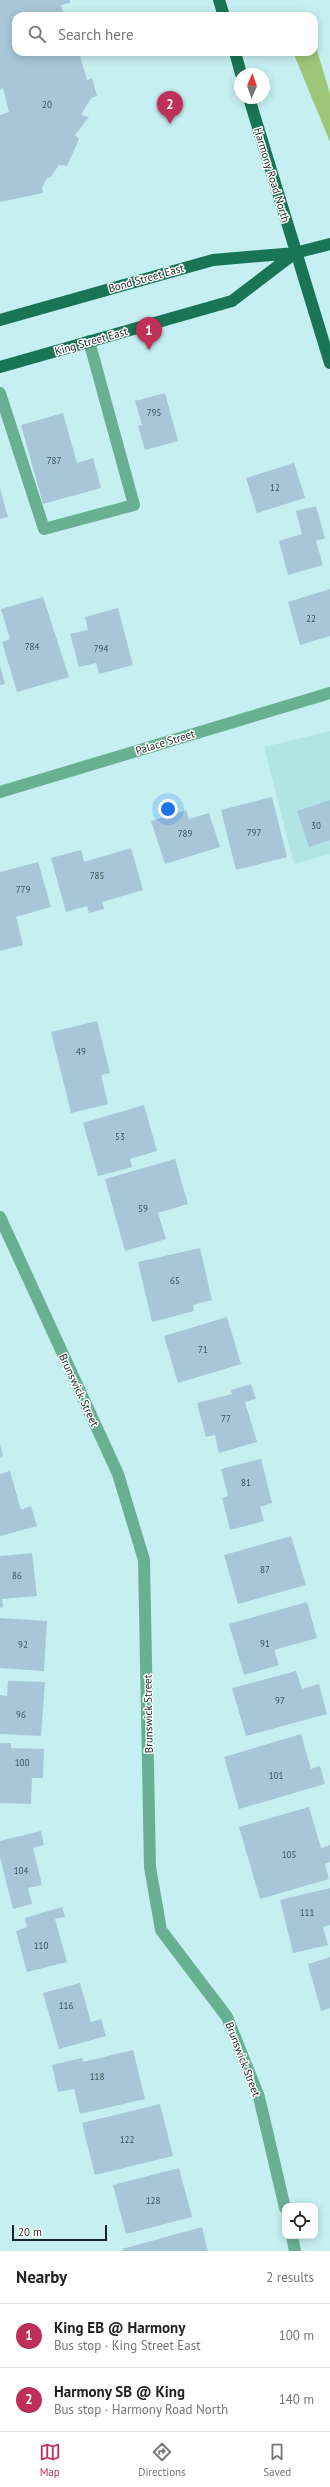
<!DOCTYPE html>
<html lang="en">
<head>
<meta charset="utf-8">
<style>
  body { margin:0; font-family:"PT Sans",sans-serif; background:#f2f2f2; color:#222 }
  .controls { position:absolute; right:12px; bottom:12px; display:grid; overflow:hidden; border-radius:8px; box-shadow:0 2px 10px #0003 }
  .controls button { width:36px; height:36px; display:grid; place-items:center; padding:0; border:0; border-bottom:1px solid #e0e0e0; background:#fff; color:#222; font:20px sans-serif }
  .compass { position:absolute; left:234px; top:68px; width:36px; height:36px; border-radius:50%; background:#fff; box-shadow:0 2px 10px #0003; rotate:2deg }
  .scale { position:absolute; left:12px; bottom:10px; width:95px; box-sizing:border-box; padding-left:4px; border:2px solid #172727; border-top:0; font-size:11px; line-height:14px; white-space:nowrap; color:#172727; -webkit-text-stroke:3px #fff; paint-order:stroke }
  .you { position:absolute; left:168px; top:809px; width:14px; height:14px; margin:-10px; border:3px solid #fff; border-radius:50%; background:#1a73e8; box-shadow:0 0 0 6px #1a73e833 }
  .badge { display:grid; place-items:center; width:26px; height:26px; border-radius:50%; background:#be2f59; color:#fff; font-size:13px; font-weight:700 }
  .pin { position:absolute; translate:-50% -33px; filter:drop-shadow(0 1px 2px #0008) }
  .pin::after { content:''; position:absolute; top:21px; width:14px; height:12px; background:inherit; clip-path:polygon(0 0,100% 0,50% 100%) }
  .list { margin:0; padding:0; list-style:none }
  h2 { display:flex; justify-content:space-between; align-items:center; height:52px; margin:0; padding:0 16px; font-size:17px }
  h2 small { font-size:13px; font-weight:400; color:#767676 }
  .list li { display:grid; grid-template-columns:26px 1fr auto; gap:12px; align-items:center; box-sizing:border-box; height:64px; padding:0 16px; border-top:1px solid #e0e0e0 }
  .list b { display:block; font-size:15px; white-space:nowrap }
  .list p { margin:0; font-size:13px; white-space:nowrap; color:#767676 }
  .list em { font-size:13px; font-style:normal; color:#767676 }
  .icon { flex:none; width:22px; height:22px; fill:none; stroke:currentColor; stroke-width:2; stroke-linecap:round; stroke-linejoin:round }
  .map { position:relative; flex:none; width:330px; height:2251px; overflow:hidden }
  .search { position:absolute; background:#fff; box-shadow:0 2px 10px #0003; left:12px; right:12px; top:12px; height:44px; display:flex; align-items:center; gap:10px; box-sizing:border-box; padding:0 14px; border-radius:12px; color:#767676; font-size:15px }
  .sheet { height:180px; background:#fff }
  nav { display:flex; justify-content:space-around; align-items:center; box-sizing:border-box; height:56px; border-top:1px solid #e0e0e0; background:#fff; font-size:11px; color:#767676 }
  nav a { display:grid; justify-items:center; gap:2px }
  nav .on { color:#be2f59 }
  .map>svg:first-child { display:block }
  .built { fill:#b1e4e5 }
  .green { fill:#9dc679 }
  .building { fill:#a7c7d9 }
  .lines { fill:none; stroke-linecap:round; stroke-linejoin:round }
  .minor { stroke:#69b092; stroke-width:12 }
  .major { stroke:#197556; stroke-width:12 }
  .labels { text-anchor:middle; stroke-width:3; stroke-linejoin:round; paint-order:stroke }
  .number-label { font-size:9px; fill:#3b4f54 }
  .street-label { font-size:11px; fill:#172727; stroke:#fff }
</style>
</head>
<body>
<div class="map">
<svg width="330" height="2251" viewBox="0 0 330 2251">
  <rect width="100%" height="100%" fill="#c6eff1"/>
  <path class="built" d="M 330,731 L 330,854 L 294,864 L 264,747 Z"/>
  <path class="green" d="M 314,40 L 330,94 L 330,142 L 293,52 L 314,52 Z"/>
  <path class="building" d="M 0,0 L 70,0 L 70,3 L 61,5 L 64,16 L 16,16 L 16,52 L 79,52 L 87,80 L 92,78 L 97,96 L 91,98 L 81,115 L 89,117 L 75,135 L 79,139 L 67,166 L 59,165 L 50,178 L 48,177 L 42,187 L 43,193 L 0,202 L 0,115 L 9,112 L 3,88 L 0,90 Z
    M 165,393 L 178,441 L 145,450 L 138,426 L 142,425 L 135,401 Z
    M 63,413 L 77,463 L 93,458 L 101,488 L 43,504 L 21,425 Z
    M 294,463 L 305,498 L 257,513 L 246,478 Z
    M 0,488 L 8,517 L 0,519 Z
    M 316,506 L 325,538 L 316,541 L 323,565 L 288,575 L 279,541 L 302,534 L 296,511 Z
    M 330,589 L 330,636 L 300,645 L 288,602 Z
    M 43,597 L 69,677 L 17,692 L 2,642 L 10,639 L 1,609 Z
    M 118,608 L 133,665 L 99,674 L 96,663 L 79,667 L 70,634 L 88,630 L 85,617 Z
    M 0,666 L 5,684 L 0,685 Z
    M 272,797 L 287,857 L 236,870 L 221,810 Z
    M 330,800 L 330,840 L 309,847 L 297,811 Z
    M 186,810 L 189,819 L 209,813 L 220,847 L 165,864 L 151,821 Z
    M 131,848 L 143,890 L 102,902 L 104,909 L 89,913 L 87,906 L 66,912 L 51,858 L 81,850 L 84,862 Z
    M 38,862 L 51,907 L 16,917 L 23,945 L 0,951 L 0,872 Z
    M 97,1021 L 110,1073 L 101,1075 L 108,1104 L 71,1113 L 51,1032 Z
    M 144,1105 L 157,1151 L 130,1159 L 132,1167 L 98,1176 L 83,1123 Z
    M 175,1159 L 188,1204 L 158,1213 L 166,1239 L 125,1251 L 105,1179 Z
    M 200,1248 L 212,1300 L 193,1305 L 194,1311 L 152,1322 L 138,1262 Z
    M 227,1317 L 241,1364 L 178,1383 L 164,1336 Z
    M 251,1384 L 256,1399 L 245,1402 L 257,1442 L 219,1453 L 215,1435 L 206,1437 L 197,1403 L 232,1394 L 231,1390 Z
    M 0,1445 L 3,1456 L 0,1457 Z
    M 261,1459 L 272,1503 L 260,1507 L 264,1521 L 230,1530 L 222,1498 L 228,1496 L 221,1469 Z
    M 10,1471 L 21,1510 L 31,1506 L 37,1526 L 0,1536 L 0,1474 Z
    M 291,1536 L 306,1585 L 238,1604 L 224,1555 Z
    M 32,1553 L 37,1596 L 2,1599 L 3,1607 L 0,1608 L 0,1556 Z
    M 307,1602 L 317,1638 L 274,1650 L 279,1665 L 244,1675 L 229,1624 Z
    M 0,1618 L 47,1621 L 44,1671 L 0,1668 Z
    M 296,1671 L 302,1689 L 319,1684 L 327,1714 L 246,1736 L 232,1688 Z
    M 8,1681 L 45,1682 L 41,1736 L 0,1734 L 0,1695 L 7,1696 Z
    M 301,1734 L 311,1769 L 320,1766 L 325,1784 L 239,1809 L 224,1757 Z
    M 0,1743 L 11,1743 L 11,1748 L 44,1749 L 43,1778 L 32,1778 L 31,1804 L 0,1803 Z
    M 309,1807 L 321,1848 L 330,1845 L 330,1862 L 325,1864 L 329,1879 L 260,1899 L 239,1827 Z
    M 41,1831 L 44,1845 L 33,1848 L 42,1885 L 28,1888 L 32,1904 L 13,1909 L 0,1857 L 0,1841 Z
    M 330,1888 L 330,1925 L 323,1927 L 328,1945 L 293,1953 L 280,1900 Z
    M 62,1907 L 65,1917 L 55,1919 L 67,1962 L 27,1972 L 16,1931 L 27,1927 L 25,1918 Z
    M 330,1957 L 330,2008 L 321,2011 L 308,1964 Z
    M 80,1983 L 91,2022 L 101,2019 L 106,2036 L 59,2049 L 43,1993 Z
    M 133,2050 L 145,2099 L 80,2114 L 74,2089 L 58,2092 L 52,2065 L 82,2058 L 83,2062 Z
    M 160,2104 L 173,2156 L 95,2175 L 82,2123 Z
    M 179,2168 L 192,2217 L 126,2234 L 113,2185 Z
    M 202,2227 L 208,2251 L 123,2251 L 122,2249 Z"/>
  <g class="lines">
    <path class="minor" d="M 0,393 L 44,529 L 134,505 L 89,341
      M 0,792 L 330,693
      M 0,1217 L 118,1474 L 144,1560 L 150,1867 L 161,1930 L 227,2017 L 259,2097 L 285,2208
      M 292,2236 L 295,2251"/>
    <path class="major" d="M 219,0 L 224,16
      M 235,52 L 241,74
      M 249,98 L 330,363
      M 0,320 L 213,260 L 295,253
      M 0,367 L 232,301 L 295,253 L 330,244"/>
  </g>
  <g class="labels">
    <g class="number-label">
      <text x="47" y="108">20</text>
      <text x="154" y="416">795</text>
      <text x="54" y="464">787</text>
      <text x="275" y="491">12</text>
      <text x="311" y="622">22</text>
      <text x="32" y="650">784</text>
      <text x="101" y="652">794</text>
      <text x="316" y="829">30</text>
      <text x="254" y="836">797</text>
      <text x="185" y="837">789</text>
      <text x="97" y="879">785</text>
      <text x="23" y="893">779</text>
      <text x="81" y="1055">49</text>
      <text x="120" y="1140">53</text>
      <text x="143" y="1212">59</text>
      <text x="175" y="1284">65</text>
      <text x="203" y="1353">71</text>
      <text x="226" y="1422">77</text>
      <text x="246" y="1486">81</text>
      <text x="265" y="1573">87</text>
      <text x="17" y="1579">86</text>
      <text x="265" y="1647">91</text>
      <text x="23" y="1648">92</text>
      <text x="280" y="1704">97</text>
      <text x="21" y="1718">96</text>
      <text x="22" y="1766">100</text>
      <text x="276" y="1779">101</text>
      <text x="289" y="1858">105</text>
      <text x="21" y="1874">104</text>
      <text x="307" y="1916">111</text>
      <text x="41" y="1949">110</text>
      <text x="66" y="2009">116</text>
      <text x="97" y="2080">118</text>
      <text x="127" y="2143">122</text>
      <text x="153" y="2204">128</text>
    </g>
    <g class="street-label">
      <text transform="translate(272 175) rotate(73)" y="4">Harmony Road North</text>
      <text transform="translate(146 278) rotate(-16)" y="4">Bond Street East</text>
      <text transform="translate(91 341) rotate(-16)" y="4">King Street East</text>
      <text transform="translate(165 742) rotate(-17)" y="4">Palace Street</text>
      <text transform="translate(79 1390) rotate(65)" y="4">Brunswick Street</text>
      <text transform="translate(148 1714) rotate(-91)" y="4">Brunswick Street</text>
      <text transform="translate(243 2059) rotate(69)" y="4">Brunswick Street</text>
    </g>
  </g>
</svg>
<div class="controls">
<button><svg class="icon" aria-label="locate" viewBox="0 0 24 24"><circle cx="12" cy="12" r="6"/><path d="M12 2v4M12 18v4M2 12h4M18 12h4"/></svg></button>
</div>
<svg class="compass" viewBox="-18 -18 36 36"><path d="M0-13l5 13h-10z" fill="#e53935"/><path d="M0 13l5-13h-10z" fill="#767676"/></svg>
<div class="scale">20 m</div>
<div class="you"></div>
<div class="pin badge" style="left:149px;top:350px">1</div>
<div class="pin badge" style="left:170px;top:124px">2</div>
<div class="search"><svg class="icon" aria-label="search" viewBox="0 0 24 24"><circle cx="10" cy="10" r="6"/><path d="M15 15l6 6"/></svg>Search here</div>
</div>
<section class="sheet">
<h2>Nearby<small>2 results</small></h2>
<ul class="list">
<li><span class="badge">1</span><div><b>King EB @ Harmony</b><p>Bus stop · King Street East</p></div><em>100 m</em></li>
<li><span class="badge">2</span><div><b>Harmony SB @ King</b><p>Bus stop · Harmony Road North</p></div><em>140 m</em></li>
</ul>
</section>
<nav>
<a class="on"><svg class="icon" aria-label="map" viewBox="0 0 24 24"><path d="M3 6l6-2 6 2 6-2v14l-6 2-6-2-6 2zM9 4v14M15 6v14"/></svg>Map</a>
<a><svg class="icon" aria-label="directions" viewBox="0 0 24 24"><path d="M12 3l9 9-9 9-9-9zM9 14v-3h6M13 9l2 2-2 2"/></svg>Directions</a>
<a><svg class="icon" aria-label="saved" viewBox="0 0 24 24"><path d="M7 4h10v16l-5-4-5 4z"/></svg>Saved</a>
</nav>
</body>
</html>
